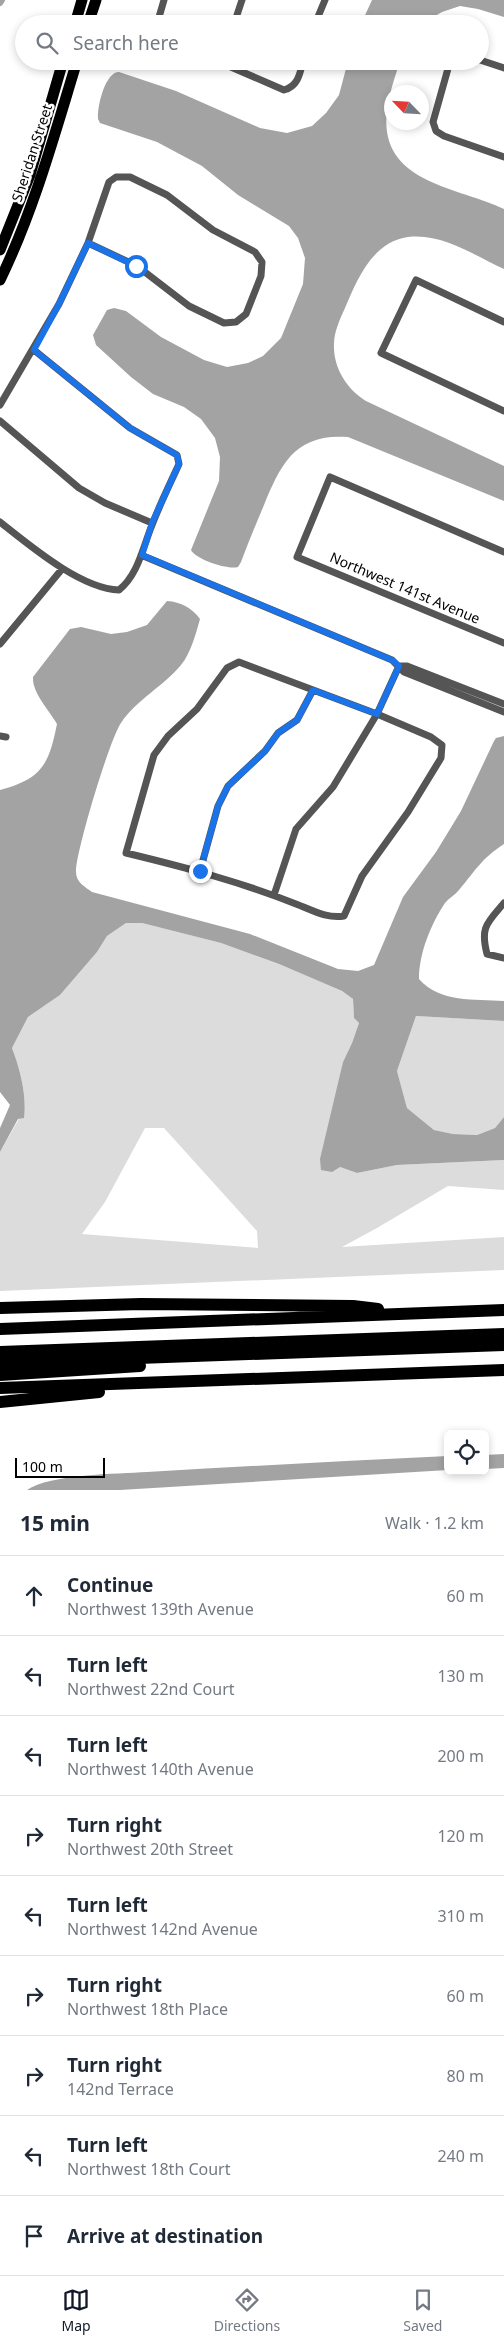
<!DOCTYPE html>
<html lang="en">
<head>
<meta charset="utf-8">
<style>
  body { margin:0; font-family:"Noto Sans",sans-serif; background:#f6f6f7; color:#1f2937 }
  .controls { position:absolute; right:15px; bottom:15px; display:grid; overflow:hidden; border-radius:8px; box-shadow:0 2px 8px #0003 }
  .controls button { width:45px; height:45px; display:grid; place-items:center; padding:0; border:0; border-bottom:1px solid #e0e1e3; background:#fff; color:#1f2937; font:25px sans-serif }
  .compass { position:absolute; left:384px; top:85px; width:45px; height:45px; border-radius:50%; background:#fff; box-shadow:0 2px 8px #0003; rotate:295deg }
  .scale { position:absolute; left:15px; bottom:12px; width:90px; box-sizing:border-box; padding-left:5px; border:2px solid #000; border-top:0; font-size:14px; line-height:18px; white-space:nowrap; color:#000; -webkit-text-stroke:4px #fff; paint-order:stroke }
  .stop { position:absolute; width:15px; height:15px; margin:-11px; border:4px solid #1a73e8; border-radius:50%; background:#fff }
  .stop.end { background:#1a73e8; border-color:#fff; box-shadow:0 1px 5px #0008 }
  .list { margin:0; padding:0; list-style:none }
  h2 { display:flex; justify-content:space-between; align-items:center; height:65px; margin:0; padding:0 20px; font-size:21px }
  h2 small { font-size:16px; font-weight:400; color:#747a83 }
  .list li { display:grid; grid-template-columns:32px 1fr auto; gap:15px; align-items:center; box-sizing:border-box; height:80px; padding:0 20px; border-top:1px solid #e0e1e3 }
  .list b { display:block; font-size:19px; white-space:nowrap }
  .list p { margin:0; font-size:16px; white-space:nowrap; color:#747a83 }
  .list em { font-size:16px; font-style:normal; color:#747a83 }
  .icon { flex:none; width:28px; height:28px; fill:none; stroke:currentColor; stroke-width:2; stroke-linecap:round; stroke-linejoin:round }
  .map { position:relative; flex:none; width:504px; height:1490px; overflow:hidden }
  .search { position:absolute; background:#fff; box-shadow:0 2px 8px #0003; left:15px; right:15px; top:15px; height:55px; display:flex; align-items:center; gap:12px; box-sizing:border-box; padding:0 18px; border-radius:28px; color:#747a83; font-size:19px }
  .sheet { height:785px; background:#fff }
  nav { display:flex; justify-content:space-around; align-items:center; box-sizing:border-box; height:70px; border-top:1px solid #e0e1e3; background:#fff; font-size:14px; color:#747a83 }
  nav a { display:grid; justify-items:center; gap:2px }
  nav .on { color:#111827 }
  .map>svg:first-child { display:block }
  .green { fill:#dcdcdc; fill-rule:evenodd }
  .water { fill:#a3a3a3 }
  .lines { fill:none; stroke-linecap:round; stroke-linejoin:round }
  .canal { stroke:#a3a3a3; stroke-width:6 }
  .street { stroke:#555; stroke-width:7 }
  .primary { stroke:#000; stroke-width:11 }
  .highway { stroke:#000; stroke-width:12 }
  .route { stroke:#1a73e8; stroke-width:6 }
  .labels { text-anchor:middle; stroke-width:5; stroke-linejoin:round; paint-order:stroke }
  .street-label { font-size:14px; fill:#000; stroke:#fff }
</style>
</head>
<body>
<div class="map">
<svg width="504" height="1490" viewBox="0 0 504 1490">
  <rect width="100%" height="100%" fill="#fff"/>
  <path class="green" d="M 126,923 L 142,923 L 221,943 L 279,964 L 342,991 L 353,999 L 354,1018 L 359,1023 L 352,1043 L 343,1062 L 341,1077 L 340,1167 L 357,1173 L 397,1165 L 504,1160 L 504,1190 L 448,1186 L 377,1228 L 342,1247 L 504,1237 L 504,1270 L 0,1291 L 0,1152 L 19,1119 L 24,1117 C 27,1095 20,1069 12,1048 L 28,1017 L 60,995 L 97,952 L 107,936 ZM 145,1128 L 164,1128 L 257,1231 L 258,1248 L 82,1234 L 105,1202 Z
    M 416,1016 L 504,1021 L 504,1117 L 495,1128 L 477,1135 L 453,1134 L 434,1130 L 407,1108 L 397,1071 Z"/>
  <path class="water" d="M 372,0 L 504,0 L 504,17 L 478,9 L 460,6 L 442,12 L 421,24 L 361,24 Z
    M 348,61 L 400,61 C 395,77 389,94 387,110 C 378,183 455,186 504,209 L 504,269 C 473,255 443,233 408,237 C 372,242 357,280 345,308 C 340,319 334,332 334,344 C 333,368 347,389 366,401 L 504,466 L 504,501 L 348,437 C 296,433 281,463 264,505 C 256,524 248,543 241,562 L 238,567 C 227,570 195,559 191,550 L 219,481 L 220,457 L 215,438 L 201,419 L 184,407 L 153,394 L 131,377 L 96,345 L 93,335 L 107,310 L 114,308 L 126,311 L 161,337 L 204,360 L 227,367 L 248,363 L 263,356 L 281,338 L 303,284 L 305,258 L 298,238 L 289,226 L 238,195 L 202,166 L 157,142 L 100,123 L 98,119 C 97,107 105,72 119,72 L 176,91 L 260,128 L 287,133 L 312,126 L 326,113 L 339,95 Z
    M 167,601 C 181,602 192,608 200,619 C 196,633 191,653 181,665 C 164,686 137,699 121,723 C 110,738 75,854 76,872 C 76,882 85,887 92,892 L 250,934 L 338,969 L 358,971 L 374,965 L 403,897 L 436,852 L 461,811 L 494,741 L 496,738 L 504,736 L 504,844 C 481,859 476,870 459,890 C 455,895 449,898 445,903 C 431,924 419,953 419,979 C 440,1003 474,999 504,1001 L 504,1021 L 416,1016 L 397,1071 L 407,1108 L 434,1130 L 453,1134 L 477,1135 L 495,1128 L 504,1117 L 504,1160 L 397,1165 L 357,1173 L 340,1167 L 332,1172 L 321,1170 L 320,1159 L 343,1062 L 352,1043 L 359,1023 L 354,1018 L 353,999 L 342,991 L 279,964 L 221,943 L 142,923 L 126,923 L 107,936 L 97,952 L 60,995 L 28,1017 L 12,1048 C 20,1069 27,1095 24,1118 L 18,1119 L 0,1152 L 0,1128 L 10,1105 L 0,1092 L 0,790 C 42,779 49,764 57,724 C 49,710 32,693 33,677 L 70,629 L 81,627 L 111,634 L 127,632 L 147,625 Z
    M 504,1454 L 504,1468 L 485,1469 L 485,1455 Z
    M 448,1456 L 448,1470 L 120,1490 L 27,1490 C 50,1474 117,1474 147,1472 C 247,1466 347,1461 448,1456 Z"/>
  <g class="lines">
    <path class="canal" d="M 0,3 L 2,0"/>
    <path class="street" d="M 157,24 L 164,0
      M 234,24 L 242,0
      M 315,24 L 325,0
      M 480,60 L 504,68
      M 217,61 L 284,90 C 298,86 300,74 303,61
      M 452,61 L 449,65 L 433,122 L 436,131 L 444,136 L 504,157
      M 504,322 L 416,280 L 381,353 L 504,411
      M 0,405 L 59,304 L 88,243 L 109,182 L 116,177 L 130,177 L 167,195 L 213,230 L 255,252 L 262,262 L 261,276 L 246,314 L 236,322 L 224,323 L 189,306 L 137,266 L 88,243
      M 0,421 L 79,488 L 105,503 L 152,523
      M 0,522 C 29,545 81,589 119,590 C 138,575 143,547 152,525 C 160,504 170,484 179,464 L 177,455 L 130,428 L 34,350
      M 504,552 L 330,477 L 297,557 L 504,643
      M 141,555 L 392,660 L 404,672 L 504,712
      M 0,644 L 62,569
      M 239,662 L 377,714 L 431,737 L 442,745 L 441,758 L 408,812 L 362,876 L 344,916 C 327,919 312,910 296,904 C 241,882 184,867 126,853 L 154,755 L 168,736 L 197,709 L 227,668 Z
      M 399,666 L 407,666 L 504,704
      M 0,736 L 6,737
      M 200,871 L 218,806 L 228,786 L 265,751 L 278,733 L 297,720 L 313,690
      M 274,895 L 296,829 L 333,787 L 377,714 L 399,666
      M 504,903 C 487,923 480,927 487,954 L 504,958"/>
    <path class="primary" d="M 75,24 L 82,0
      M 88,24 L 96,0
      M 0,250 L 30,175 L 63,61
      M 0,280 C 34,210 54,136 77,61"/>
    <path class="highway" d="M 0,1308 L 141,1304 L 353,1306 L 378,1309
      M 0,1329 L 504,1310
      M 0,1352 L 504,1334
      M 0,1363 L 504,1345
      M 0,1375 L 140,1366
      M 0,1388 L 504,1370
      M 0,1402 L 99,1392"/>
  </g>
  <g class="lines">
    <path class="route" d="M 136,266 L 88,243 L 59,304 L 34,350 L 130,428 L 177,455 L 179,464 L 152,523 L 142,555 L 392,660 L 399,666 L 377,714 L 313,690 L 297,720 L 278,733 L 265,751 L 228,786 L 218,806 L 200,871"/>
  </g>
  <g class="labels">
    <g class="street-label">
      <text transform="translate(32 153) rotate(-72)" y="5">Sheridan Street</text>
      <text transform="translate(405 588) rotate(23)" y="5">Northwest 141st Avenue</text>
    </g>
  </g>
</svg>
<div class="controls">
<button><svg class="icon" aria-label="locate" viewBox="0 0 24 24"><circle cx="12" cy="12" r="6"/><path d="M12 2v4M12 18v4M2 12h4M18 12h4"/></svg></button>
</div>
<svg class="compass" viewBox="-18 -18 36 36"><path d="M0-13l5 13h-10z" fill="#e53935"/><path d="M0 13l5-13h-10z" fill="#747a83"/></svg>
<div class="scale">100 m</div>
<div class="stop" style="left:136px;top:266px"></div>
<div class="stop end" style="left:200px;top:871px"></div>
<div class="search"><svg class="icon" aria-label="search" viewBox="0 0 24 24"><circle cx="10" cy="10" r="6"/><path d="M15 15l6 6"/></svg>Search here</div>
</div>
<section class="sheet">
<h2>15 min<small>Walk · 1.2 km</small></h2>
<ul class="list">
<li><svg class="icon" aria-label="ahead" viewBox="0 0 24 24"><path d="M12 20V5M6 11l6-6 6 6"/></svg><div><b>Continue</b><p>Northwest 139th Avenue</p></div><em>60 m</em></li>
<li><svg class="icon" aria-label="left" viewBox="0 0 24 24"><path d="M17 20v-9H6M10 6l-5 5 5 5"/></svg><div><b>Turn left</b><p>Northwest 22nd Court</p></div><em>130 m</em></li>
<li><svg class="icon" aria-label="left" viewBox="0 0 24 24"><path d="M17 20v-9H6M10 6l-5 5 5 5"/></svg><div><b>Turn left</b><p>Northwest 140th Avenue</p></div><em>200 m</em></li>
<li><svg class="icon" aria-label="right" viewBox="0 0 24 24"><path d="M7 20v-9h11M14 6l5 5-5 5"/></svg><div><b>Turn right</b><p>Northwest 20th Street</p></div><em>120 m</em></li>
<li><svg class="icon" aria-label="left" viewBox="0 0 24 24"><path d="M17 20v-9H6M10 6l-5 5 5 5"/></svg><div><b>Turn left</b><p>Northwest 142nd Avenue</p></div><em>310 m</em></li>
<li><svg class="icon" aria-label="right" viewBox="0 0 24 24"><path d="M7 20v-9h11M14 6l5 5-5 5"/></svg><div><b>Turn right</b><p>Northwest 18th Place</p></div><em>60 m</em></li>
<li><svg class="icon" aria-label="right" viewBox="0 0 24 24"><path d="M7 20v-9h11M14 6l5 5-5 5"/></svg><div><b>Turn right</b><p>142nd Terrace</p></div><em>80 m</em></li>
<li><svg class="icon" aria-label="left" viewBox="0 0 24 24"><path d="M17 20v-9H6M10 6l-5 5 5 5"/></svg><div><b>Turn left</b><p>Northwest 18th Court</p></div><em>240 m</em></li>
<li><svg class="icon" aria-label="arrive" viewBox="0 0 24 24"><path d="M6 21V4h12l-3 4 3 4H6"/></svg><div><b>Arrive at destination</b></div></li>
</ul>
</section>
<nav>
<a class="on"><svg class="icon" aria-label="map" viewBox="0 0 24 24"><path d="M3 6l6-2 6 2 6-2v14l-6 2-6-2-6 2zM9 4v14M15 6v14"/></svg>Map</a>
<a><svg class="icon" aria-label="directions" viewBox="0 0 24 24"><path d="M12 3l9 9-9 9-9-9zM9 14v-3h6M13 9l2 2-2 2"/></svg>Directions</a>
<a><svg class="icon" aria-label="saved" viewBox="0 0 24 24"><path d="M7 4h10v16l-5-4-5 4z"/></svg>Saved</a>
</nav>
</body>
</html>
